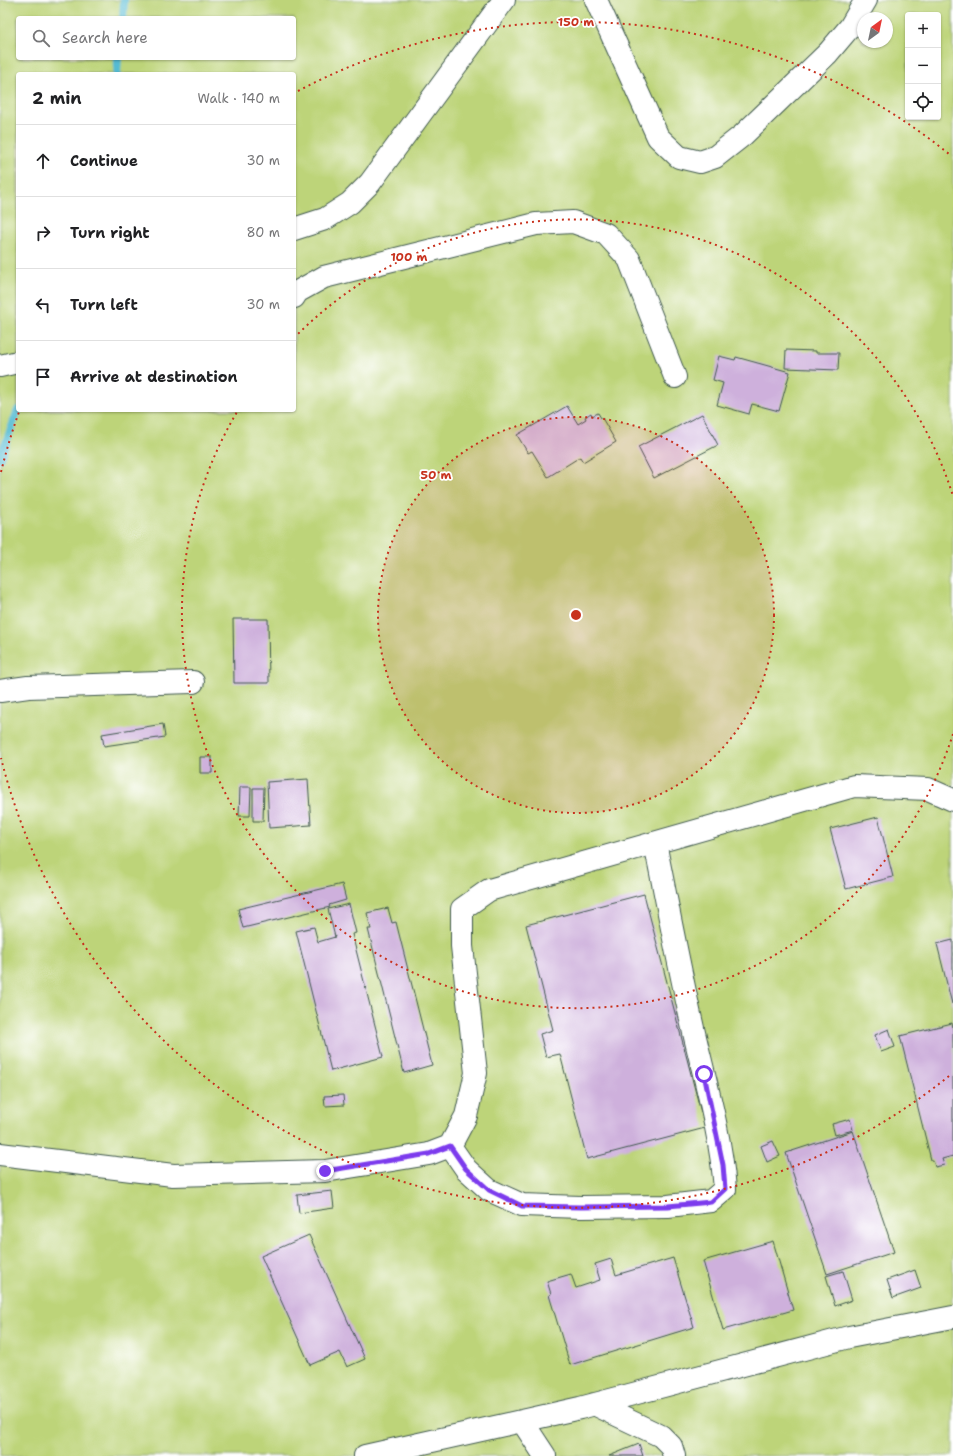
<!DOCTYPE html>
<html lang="en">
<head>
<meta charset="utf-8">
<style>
  body { margin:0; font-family:"Shantell Sans",sans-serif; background:#f2f2f2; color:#202124 }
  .controls { position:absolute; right:12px; top:12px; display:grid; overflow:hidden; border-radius:4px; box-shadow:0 1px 3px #0004 }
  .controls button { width:36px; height:36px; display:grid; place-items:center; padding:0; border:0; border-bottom:1px solid #e0e0e0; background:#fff; color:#202124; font:20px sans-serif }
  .compass { position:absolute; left:857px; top:12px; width:36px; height:36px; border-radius:50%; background:#fff; box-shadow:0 1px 3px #0004; rotate:33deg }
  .stop { position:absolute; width:12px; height:12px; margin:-9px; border:3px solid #7c3aed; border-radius:50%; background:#fff }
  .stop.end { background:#7c3aed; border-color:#fff; box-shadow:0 1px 4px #0008 }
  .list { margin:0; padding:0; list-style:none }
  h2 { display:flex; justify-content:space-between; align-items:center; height:52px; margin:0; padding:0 16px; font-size:17px }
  h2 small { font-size:13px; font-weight:400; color:#757577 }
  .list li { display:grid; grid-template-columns:26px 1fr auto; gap:12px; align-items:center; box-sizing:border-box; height:72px; padding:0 16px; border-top:1px solid #e0e0e0 }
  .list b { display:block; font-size:15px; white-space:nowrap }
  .list em { font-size:13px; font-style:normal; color:#757577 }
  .icon { flex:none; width:22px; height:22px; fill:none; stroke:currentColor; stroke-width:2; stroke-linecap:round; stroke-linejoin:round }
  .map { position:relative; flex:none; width:953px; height:1456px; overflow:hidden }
  .search { position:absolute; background:#fff; box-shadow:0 1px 3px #0004; left:16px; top:16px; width:280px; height:44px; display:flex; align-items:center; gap:10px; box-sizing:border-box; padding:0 14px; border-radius:4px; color:#757577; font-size:15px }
  .panel { position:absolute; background:#fff; box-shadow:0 1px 3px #0004; left:16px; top:72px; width:280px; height:340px; border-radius:4px }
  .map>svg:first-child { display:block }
  .green { fill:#bdd479; stroke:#6e8856; fill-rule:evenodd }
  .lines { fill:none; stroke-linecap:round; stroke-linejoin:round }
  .stream { stroke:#55bbd3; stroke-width:8 }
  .building { fill:#ceb0dc }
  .minor-casing { stroke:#3e574c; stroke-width:24 }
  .minor { stroke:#fff; stroke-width:22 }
  .route { stroke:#7c3aed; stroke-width:5 }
  .ring { fill:none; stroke:#c8321e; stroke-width:2; stroke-dasharray:2 4 }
  .centre { fill:#c8321e; stroke:#fff; stroke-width:2 }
  .ring-label { font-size:12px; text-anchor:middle; font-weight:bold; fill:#c8321e; stroke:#fff; stroke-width:3.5; stroke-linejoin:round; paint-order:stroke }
</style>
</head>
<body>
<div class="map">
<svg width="953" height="1456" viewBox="0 0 953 1456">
  <rect width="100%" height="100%" fill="#fff"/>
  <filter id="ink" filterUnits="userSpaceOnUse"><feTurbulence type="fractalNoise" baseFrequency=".025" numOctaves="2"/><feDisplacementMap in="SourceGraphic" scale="8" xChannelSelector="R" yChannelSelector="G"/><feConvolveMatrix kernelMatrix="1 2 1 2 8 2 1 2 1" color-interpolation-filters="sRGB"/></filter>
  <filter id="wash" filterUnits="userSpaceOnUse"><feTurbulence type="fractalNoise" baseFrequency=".012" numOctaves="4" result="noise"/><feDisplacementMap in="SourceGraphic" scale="16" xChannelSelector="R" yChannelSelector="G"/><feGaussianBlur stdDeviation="0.9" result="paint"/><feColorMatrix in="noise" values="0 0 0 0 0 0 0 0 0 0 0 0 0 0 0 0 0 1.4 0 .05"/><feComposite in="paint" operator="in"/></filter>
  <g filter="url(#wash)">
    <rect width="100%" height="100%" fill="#f1ecd6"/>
    <path class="green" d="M 0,0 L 953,0 L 953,1456 L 0,1456 ZM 908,15 L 938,15 L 938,117 L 908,117 ZM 18,18 L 294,18 L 294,58 L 18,58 ZM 863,18 L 887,18 L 887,42 L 863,42 ZM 18,74 L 294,74 L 294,410 L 18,410 Z"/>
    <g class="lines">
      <path class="stream" d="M 123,18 L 124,0
        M 117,74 L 118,58
        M 0,458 L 18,410"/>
    </g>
    <g id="blocks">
      <path class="building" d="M 786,350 L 816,351 L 816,353 L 839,353 L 838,370 L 785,368 Z
        M 719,356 L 735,360 L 736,357 L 790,372 L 779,411 L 752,404 L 749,414 L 717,405 L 723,383 L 713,380 Z
        M 567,406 L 578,424 L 586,419 L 585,417 L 591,413 L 592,416 L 598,413 L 601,418 L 602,418 L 616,442 L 583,462 L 580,457 L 548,477 L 532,451 L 528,453 L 517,435 Z
        M 702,414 L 718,445 L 654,478 L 638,447 Z
        M 233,619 L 268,619 L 269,683 L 234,683 Z
        M 163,724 L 165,737 L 104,746 L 102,734 Z
        M 200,757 L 212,757 L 212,773 L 200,773 Z
        M 308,779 L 311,825 L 269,828 L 267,782 Z
        M 240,787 L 251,787 L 250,816 L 239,816 Z
        M 253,788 L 264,788 L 263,821 L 253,821 Z
        M 878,817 L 893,877 L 846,889 L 830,829 Z
        M 342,884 L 346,900 L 329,905 L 330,907 L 243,928 L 238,909 Z
        M 644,894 L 705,1128 L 587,1159 L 560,1054 L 546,1057 L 540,1034 L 553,1030 L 526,925 Z
        M 349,904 L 356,933 L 352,934 L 383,1057 L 331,1071 L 296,931 L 314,927 L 318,942 L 335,937 L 328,909 Z
        M 388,908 L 392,923 L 396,922 L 432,1065 L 404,1073 L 368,929 L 371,929 L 367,913 Z
        M 953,940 L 953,1003 L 952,1004 L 937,944 Z
        M 952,1023 L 953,1028 L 953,1156 L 942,1159 L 944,1165 L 935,1167 L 933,1160 L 931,1160 L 900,1036 Z
        M 889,1029 L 895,1047 L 881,1052 L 875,1035 Z
        M 343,1095 L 344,1105 L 325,1106 L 324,1096 Z
        M 850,1119 L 853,1130 L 835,1135 L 832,1124 Z
        M 853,1131 L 894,1252 L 827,1274 L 786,1153 Z
        M 773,1141 L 780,1156 L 767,1162 L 761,1146 Z
        M 332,1191 L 334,1208 L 299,1213 L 297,1195 Z
        M 309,1235 L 365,1359 L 347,1367 L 340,1352 L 310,1365 L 261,1256 Z
        M 773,1241 L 793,1310 L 723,1330 L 703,1261 Z
        M 673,1258 L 694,1327 L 570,1365 L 549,1295 L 551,1294 L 547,1281 L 571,1274 L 576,1288 L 600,1280 L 595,1264 L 611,1259 L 616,1275 Z
        M 915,1270 L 921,1288 L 893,1298 L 887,1280 Z
        M 843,1271 L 852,1300 L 835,1306 L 826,1276 Z
        M 639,1444 L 643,1456 L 609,1456 Z"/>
    </g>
  </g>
  <g filter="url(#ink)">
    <use href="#blocks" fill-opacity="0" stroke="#3e574c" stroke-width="1"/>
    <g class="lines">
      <defs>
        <path id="minor" d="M 596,0 L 658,137 L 679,157 L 700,162 L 715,157 L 743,135 L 828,53 L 850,27 L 866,0
          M 294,229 L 325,219 L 350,203 L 370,183 L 504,0
          M 294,297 L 297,292 L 324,277 L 536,224 L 573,222 L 606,234 L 629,259 L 675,377
          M 0,366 L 18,362
          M 0,691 L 28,687 L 193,682
          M 450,1146 L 466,1169 L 489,1190 L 522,1205 L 581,1207 L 668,1206 L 711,1201 L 725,1189 C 721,1138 707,1087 695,1037 C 680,973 668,907 655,843
          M 0,1154 L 173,1175 L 325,1171 L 429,1154 L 450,1146 L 466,1116 L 476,1073 L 462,946 L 462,909 L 489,890 L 854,786 L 928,789 L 953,800
          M 594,1404 L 661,1436 L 671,1446 L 674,1456
          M 522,1421 L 545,1456
          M 365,1456 L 580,1408 L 849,1337 L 953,1317"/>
      </defs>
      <use href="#minor" class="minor-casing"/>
      <use href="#minor" class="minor"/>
    </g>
  </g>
  <g class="lines" filter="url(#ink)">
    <path class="route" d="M 325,1171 L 429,1154 L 450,1146 L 466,1169 L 489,1190 L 522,1206 L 581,1207 L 668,1206 L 711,1202 L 725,1189 L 723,1165 L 704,1074"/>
  </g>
  <circle cx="576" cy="615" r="198" fill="#c8321e" fill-opacity=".12"/>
  <g class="ring">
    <circle cx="576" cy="615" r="198"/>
    <path d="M953 734A395 395 0 1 1 237 412M294 338A395 395 0 0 1 953 496"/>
    <path d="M949 1076A593 593 0 0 1 1 758M1 472A593 593 0 0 1 19 412M298 91A593 593 0 0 1 949 154"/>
  </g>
  <circle cx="576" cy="615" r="6" class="centre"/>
  <g class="ring-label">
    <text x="576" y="26">150 m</text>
    <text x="409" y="261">100 m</text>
    <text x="436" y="479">50 m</text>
  </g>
</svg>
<div class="controls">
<button>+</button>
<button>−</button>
<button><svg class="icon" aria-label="locate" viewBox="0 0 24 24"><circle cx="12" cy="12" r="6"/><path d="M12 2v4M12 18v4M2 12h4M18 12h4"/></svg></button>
</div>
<svg class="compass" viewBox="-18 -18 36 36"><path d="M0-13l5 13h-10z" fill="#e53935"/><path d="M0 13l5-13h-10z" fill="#757577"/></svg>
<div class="stop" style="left:704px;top:1074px"></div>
<div class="stop end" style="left:325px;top:1171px"></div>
<div class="search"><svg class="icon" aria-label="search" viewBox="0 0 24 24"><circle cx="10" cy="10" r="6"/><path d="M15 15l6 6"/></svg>Search here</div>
<section class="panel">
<h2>2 min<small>Walk · 140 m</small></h2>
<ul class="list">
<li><svg class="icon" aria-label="ahead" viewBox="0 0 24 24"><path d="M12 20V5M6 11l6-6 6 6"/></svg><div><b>Continue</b></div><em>30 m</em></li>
<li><svg class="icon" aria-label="right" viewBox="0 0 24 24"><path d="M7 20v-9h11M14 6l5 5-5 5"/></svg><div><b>Turn right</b></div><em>80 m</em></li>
<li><svg class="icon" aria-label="left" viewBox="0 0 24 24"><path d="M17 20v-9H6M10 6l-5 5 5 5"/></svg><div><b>Turn left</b></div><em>30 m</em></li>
<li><svg class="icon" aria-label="arrive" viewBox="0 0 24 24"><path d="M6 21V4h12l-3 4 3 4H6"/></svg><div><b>Arrive at destination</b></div></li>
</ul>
</section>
</div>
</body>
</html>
